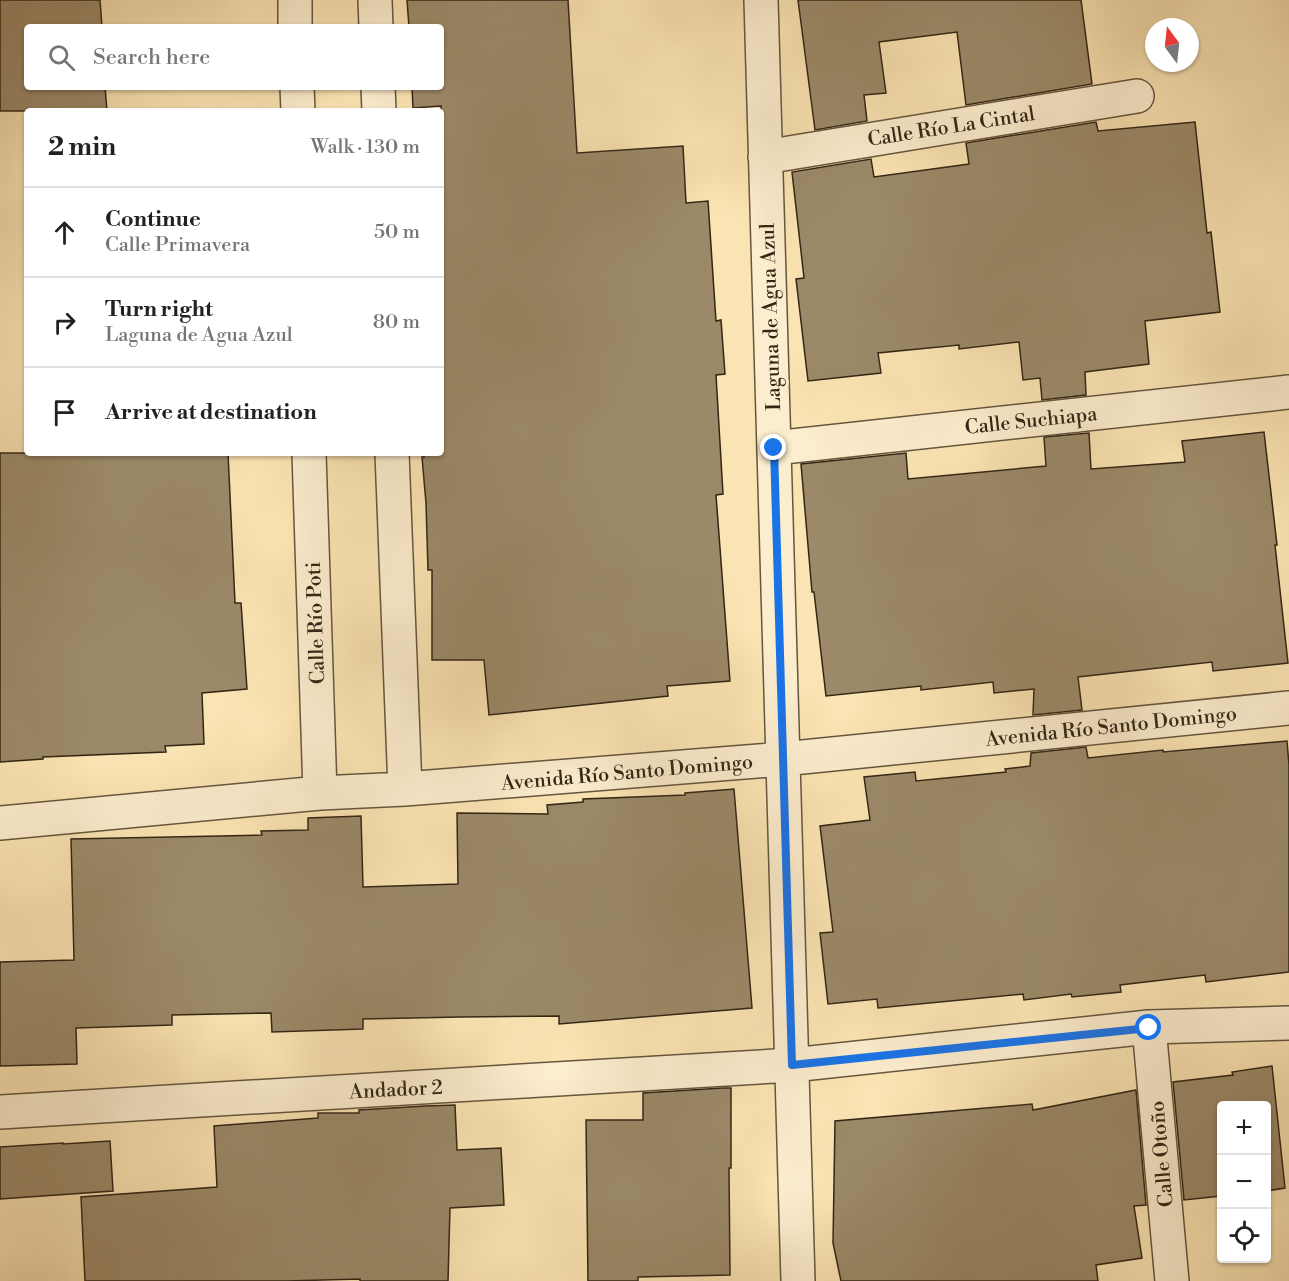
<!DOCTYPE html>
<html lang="en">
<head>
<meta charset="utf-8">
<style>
  body { margin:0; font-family:"Libre Bodoni",serif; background:#f6f6f6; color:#202124 }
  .controls { position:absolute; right:18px; bottom:18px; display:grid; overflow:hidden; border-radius:6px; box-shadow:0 2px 4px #0004 }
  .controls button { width:54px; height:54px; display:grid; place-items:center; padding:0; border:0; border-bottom:2px solid #e0e0e0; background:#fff; color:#202124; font:30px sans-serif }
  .compass { position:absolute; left:1145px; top:18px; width:54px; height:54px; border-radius:50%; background:#fff; box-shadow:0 2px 4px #0004; rotate:345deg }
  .stop { position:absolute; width:18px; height:18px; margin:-14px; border:4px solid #1a73e8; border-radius:50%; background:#fff }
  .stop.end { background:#1a73e8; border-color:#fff; box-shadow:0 2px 6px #0008 }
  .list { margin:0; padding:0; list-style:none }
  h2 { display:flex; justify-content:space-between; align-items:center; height:78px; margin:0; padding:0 24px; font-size:26px }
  h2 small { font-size:20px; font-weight:400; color:#757577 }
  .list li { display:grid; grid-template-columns:39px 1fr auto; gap:18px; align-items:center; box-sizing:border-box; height:90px; padding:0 24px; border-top:2px solid #e0e0e0 }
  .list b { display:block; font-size:22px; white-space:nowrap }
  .list p { margin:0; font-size:20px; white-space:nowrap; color:#757577 }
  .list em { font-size:20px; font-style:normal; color:#757577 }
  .icon { flex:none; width:33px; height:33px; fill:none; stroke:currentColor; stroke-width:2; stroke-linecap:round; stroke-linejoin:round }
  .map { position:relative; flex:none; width:1289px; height:1281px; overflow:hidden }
  .search { position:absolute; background:#fff; box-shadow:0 2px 4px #0004; left:24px; top:24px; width:420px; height:66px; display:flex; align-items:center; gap:15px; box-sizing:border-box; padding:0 21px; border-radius:6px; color:#757577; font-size:22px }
  .panel { position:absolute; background:#fff; box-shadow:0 2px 4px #0004; left:24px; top:108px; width:420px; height:348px; border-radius:6px }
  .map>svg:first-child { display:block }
  .building { fill:#9b8968; stroke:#332616; stroke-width:1.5 }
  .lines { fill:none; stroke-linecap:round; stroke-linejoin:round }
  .minor-casing { stroke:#65563d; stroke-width:36 }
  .minor { stroke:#fcedce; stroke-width:33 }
  .route { stroke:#1a73e8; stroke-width:8 }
  .labels { text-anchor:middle; stroke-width:6; stroke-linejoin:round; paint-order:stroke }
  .street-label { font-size:20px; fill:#332616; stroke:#fcedce }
</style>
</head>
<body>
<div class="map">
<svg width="1289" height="1281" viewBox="0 0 1289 1281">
  <rect width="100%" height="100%" fill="#fbe4b3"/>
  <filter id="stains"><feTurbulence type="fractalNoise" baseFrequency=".00333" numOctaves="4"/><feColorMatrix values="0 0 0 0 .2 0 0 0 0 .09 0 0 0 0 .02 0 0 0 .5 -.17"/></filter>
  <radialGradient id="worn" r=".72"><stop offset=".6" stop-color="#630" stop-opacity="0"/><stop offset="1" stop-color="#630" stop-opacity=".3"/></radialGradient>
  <path class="building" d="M 0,0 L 100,0 L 102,27 L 27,27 L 27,87 L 105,87 L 107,111 L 0,111 Z
    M 407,0 L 568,0 L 577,153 L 683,146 L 686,203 L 708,201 L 716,321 L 721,320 L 725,374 L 716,375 L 723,494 L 716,495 L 730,681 L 667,686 L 668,696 L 489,715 L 484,660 L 432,660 L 432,570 L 428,570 L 426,503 L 422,457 L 424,457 L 424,453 L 441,453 L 441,106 L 413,108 L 412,87 L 441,87 L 441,27 L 409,27 Z
    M 798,0 L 1081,0 L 1092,84 L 966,105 L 957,32 L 879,42 L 886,93 L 864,95 L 867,121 L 815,130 Z
    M 1096,122 L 1098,131 L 1195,122 L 1207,233 L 1211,232 L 1220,312 L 1145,321 L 1149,364 L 1085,372 L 1086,395 L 1042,400 L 1040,378 L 1023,380 L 1019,342 L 959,349 L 959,345 L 878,353 L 881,373 L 808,381 L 796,279 L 804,278 L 792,172 L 871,159 L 874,177 L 969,164 L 966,143 Z
    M 1264,432 L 1277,545 L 1275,545 L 1288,663 L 1213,671 L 1212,662 L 1078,677 L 1082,710 L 1033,715 L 1034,689 L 994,693 L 993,682 L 921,690 L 921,686 L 826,696 L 814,592 L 812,592 L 801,464 L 906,453 L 908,479 L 1046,466 L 1044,437 L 1089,433 L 1091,469 L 1185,462 L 1182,441 Z
    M 0,453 L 228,453 L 235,603 L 241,603 L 247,689 L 202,693 L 204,744 L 165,746 L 166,752 L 43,757 L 43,759 L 0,762 Z
    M 1287,741 L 1289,765 L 1289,972 L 1206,982 L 1205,975 L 1120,985 L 1121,992 L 1072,997 L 1071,994 L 1024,1000 L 1023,994 L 878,1008 L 877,999 L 828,1004 L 820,933 L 833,932 L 820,826 L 870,820 L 864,777 L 915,772 L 916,781 L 1006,772 L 1005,769 L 1030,766 L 1031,753 L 1086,747 L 1088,758 L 1163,750 L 1163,752 Z
    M 734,789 L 752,1008 L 559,1024 L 559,1016 L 460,1017 L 363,1019 L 363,1029 L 272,1032 L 271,1013 L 172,1015 L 172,1025 L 76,1028 L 77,1064 L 0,1066 L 0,962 L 74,960 L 71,839 L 262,835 L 261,831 L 308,830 L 308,818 L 361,816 L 363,887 L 458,884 L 457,813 L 548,814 L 547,805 L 583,802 L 583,799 L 685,795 L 685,793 Z
    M 1272,1066 L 1285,1188 L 1266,1191 L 1266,1106 L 1221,1106 L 1221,1196 L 1184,1200 L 1173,1082 L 1233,1075 L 1232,1072 Z
    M 723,1088 L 731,1088 L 731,1168 L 729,1168 L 730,1275 L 638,1277 L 638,1281 L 588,1281 L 586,1120 L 643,1120 L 643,1093 Z
    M 1136,1090 L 1146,1205 L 1134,1206 L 1142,1258 L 1096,1265 L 1098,1281 L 841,1281 L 833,1243 L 835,1121 L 1032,1104 L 1033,1110 Z
    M 455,1105 L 457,1150 L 501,1148 L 504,1205 L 450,1208 L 448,1281 L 360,1281 L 360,1279 L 287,1281 L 85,1281 L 81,1197 L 217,1187 L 214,1126 L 318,1118 L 318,1113 L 359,1113 L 359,1110 L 425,1106 Z
    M 110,1141 L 113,1191 L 0,1199 L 0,1147 L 63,1143 L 63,1144 Z"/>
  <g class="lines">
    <defs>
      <path id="minor" d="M 295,0 L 295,27
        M 375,0 L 376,27
        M 761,0 L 798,1281
        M 297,87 L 298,111
        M 378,87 L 379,111
        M 765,157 L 1137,96
        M 774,448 L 1289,392
        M 309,453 L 320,793
        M 392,453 L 405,789
        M 0,823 L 320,793 L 405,789 L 783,759 L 1289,708
        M 1149,1027 L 1172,1281
        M 0,1112 L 792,1065 L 1149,1027 L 1289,1023"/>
    </defs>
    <use href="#minor" class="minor-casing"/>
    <use href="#minor" class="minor"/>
  </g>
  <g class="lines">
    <path class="route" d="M 774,448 L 792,1065 L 1149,1028"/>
  </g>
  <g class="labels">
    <g class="street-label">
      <text transform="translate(951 126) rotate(-9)" y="7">Calle Río La Cintal</text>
      <text transform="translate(770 317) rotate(-92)" y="7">Laguna de Agua Azul</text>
      <text transform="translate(1031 420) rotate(-6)" y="7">Calle Suchiapa</text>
      <text transform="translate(315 623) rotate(-92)" y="7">Calle Río Poti</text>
      <text transform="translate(1111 726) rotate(-6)" y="7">Avenida Río Santo Domingo</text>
      <text transform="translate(627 772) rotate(-5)" y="7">Avenida Río Santo Domingo</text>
      <text transform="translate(396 1089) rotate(-3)" y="7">Andador 2</text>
      <text transform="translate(1161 1154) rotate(-95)" y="7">Calle Otoño</text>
    </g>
  </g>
  <rect width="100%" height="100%" filter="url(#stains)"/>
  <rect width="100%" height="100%" fill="url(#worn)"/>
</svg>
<div class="controls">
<button>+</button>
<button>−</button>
<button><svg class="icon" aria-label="locate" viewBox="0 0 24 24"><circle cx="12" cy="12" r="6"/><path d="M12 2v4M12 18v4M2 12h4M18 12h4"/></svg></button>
</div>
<svg class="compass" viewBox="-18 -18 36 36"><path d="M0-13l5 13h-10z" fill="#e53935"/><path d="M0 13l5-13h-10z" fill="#757577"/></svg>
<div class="stop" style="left:1149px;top:1028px"></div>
<div class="stop end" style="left:774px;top:448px"></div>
<div class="search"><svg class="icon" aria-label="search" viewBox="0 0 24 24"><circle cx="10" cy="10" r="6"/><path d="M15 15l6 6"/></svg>Search here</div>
<section class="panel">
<h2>2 min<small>Walk · 130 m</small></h2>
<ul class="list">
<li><svg class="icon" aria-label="ahead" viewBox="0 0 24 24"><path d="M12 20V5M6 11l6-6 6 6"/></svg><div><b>Continue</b><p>Calle Primavera</p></div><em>50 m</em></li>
<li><svg class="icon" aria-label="right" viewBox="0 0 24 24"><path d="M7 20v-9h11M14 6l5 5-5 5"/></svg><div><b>Turn right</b><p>Laguna de Agua Azul</p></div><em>80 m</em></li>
<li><svg class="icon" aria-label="arrive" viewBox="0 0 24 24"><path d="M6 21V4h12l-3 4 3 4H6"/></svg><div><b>Arrive at destination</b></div></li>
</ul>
</section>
</div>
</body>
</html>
